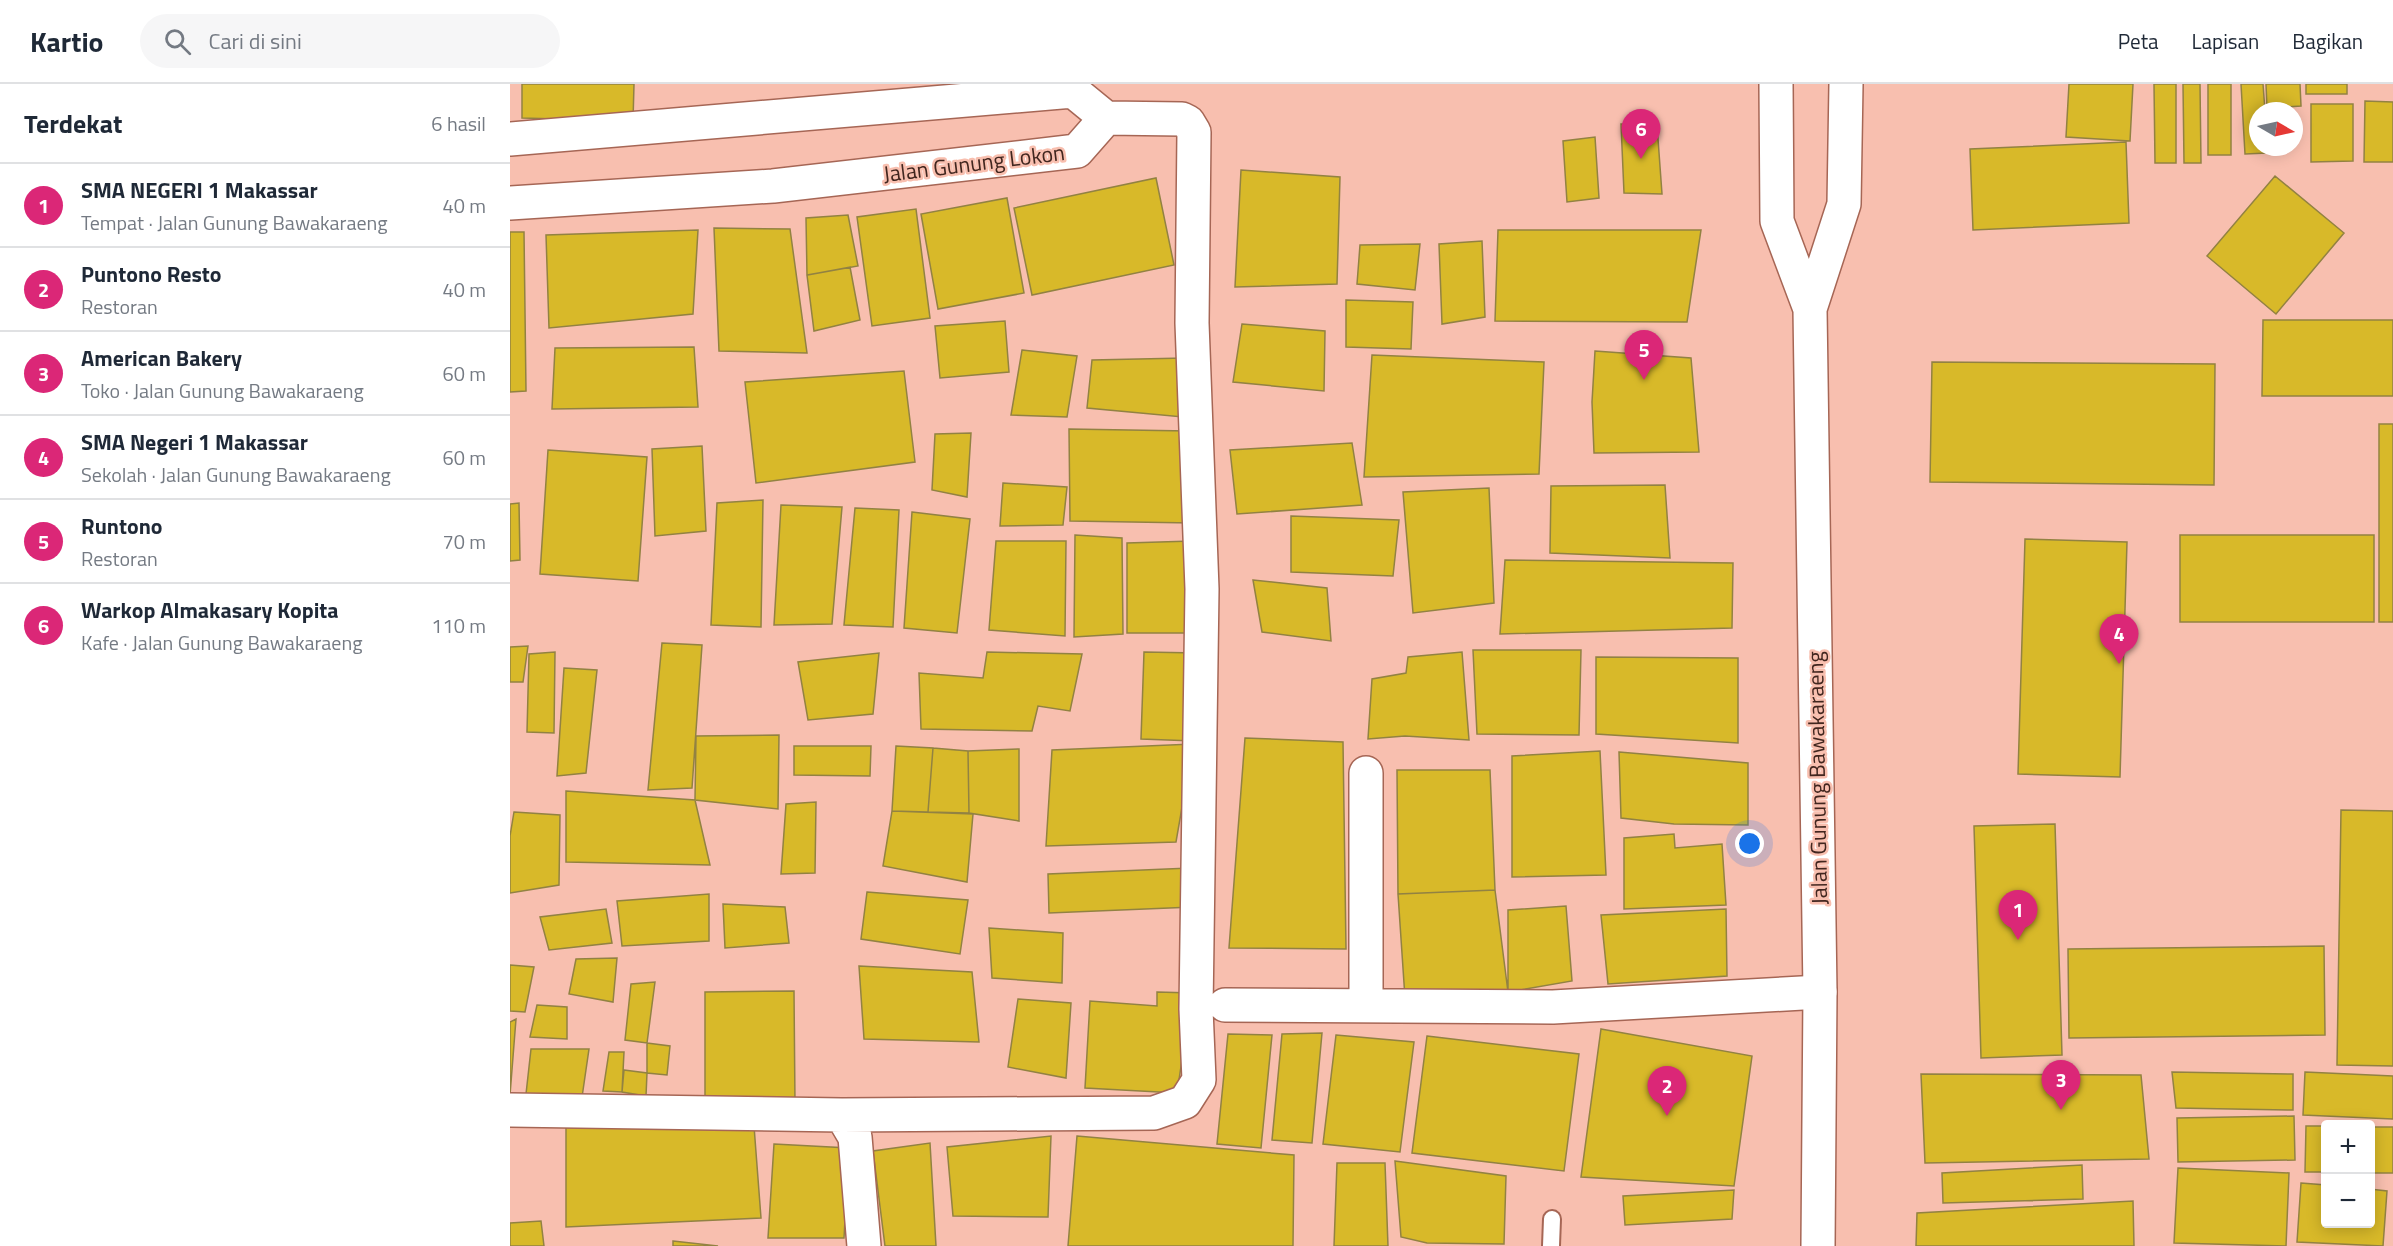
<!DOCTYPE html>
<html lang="id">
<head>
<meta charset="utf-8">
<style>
  body { margin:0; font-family:"Titillium Web",sans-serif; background:#f6f6f7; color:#1f2937 }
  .controls { position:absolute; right:18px; bottom:18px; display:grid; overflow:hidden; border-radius:6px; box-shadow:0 3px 15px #0003 }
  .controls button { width:54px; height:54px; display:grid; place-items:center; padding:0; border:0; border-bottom:2px solid #e0e1e3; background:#fff; color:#1f2937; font:30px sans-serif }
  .compass { position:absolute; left:1739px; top:18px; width:54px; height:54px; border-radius:50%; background:#fff; box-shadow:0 3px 15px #0003; rotate:99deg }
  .you { position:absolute; left:1240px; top:760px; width:21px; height:21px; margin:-15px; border:4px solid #fff; border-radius:50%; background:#1a73e8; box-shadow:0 0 0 9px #1a73e833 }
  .badge { display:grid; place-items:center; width:39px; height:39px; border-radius:50%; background:#db2777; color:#fff; font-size:20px; font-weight:700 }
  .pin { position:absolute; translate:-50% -50px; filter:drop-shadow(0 2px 3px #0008) }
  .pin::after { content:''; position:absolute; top:32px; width:21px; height:18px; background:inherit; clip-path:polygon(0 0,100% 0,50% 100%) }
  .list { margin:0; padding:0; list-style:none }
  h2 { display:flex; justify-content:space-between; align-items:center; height:78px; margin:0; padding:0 24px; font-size:26px }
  h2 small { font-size:20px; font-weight:400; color:#747a83 }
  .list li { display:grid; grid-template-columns:39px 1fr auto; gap:18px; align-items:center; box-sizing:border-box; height:84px; padding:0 24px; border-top:2px solid #e0e1e3 }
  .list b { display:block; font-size:22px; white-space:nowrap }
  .list p { margin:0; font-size:20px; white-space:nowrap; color:#747a83 }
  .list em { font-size:20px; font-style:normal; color:#747a83 }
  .icon { flex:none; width:33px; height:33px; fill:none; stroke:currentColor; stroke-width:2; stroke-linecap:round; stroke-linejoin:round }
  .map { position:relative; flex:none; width:1883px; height:1162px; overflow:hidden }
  header { display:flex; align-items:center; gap:36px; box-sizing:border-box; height:84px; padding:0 30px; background:#fff; border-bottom:2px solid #e0e1e3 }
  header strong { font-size:28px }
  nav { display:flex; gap:33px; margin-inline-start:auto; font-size:21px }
  .search { width:420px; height:54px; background:#f6f6f7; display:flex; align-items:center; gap:15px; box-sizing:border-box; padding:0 21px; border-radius:33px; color:#747a83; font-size:22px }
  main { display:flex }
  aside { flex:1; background:#fff }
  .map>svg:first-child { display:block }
  .building { fill:#d8b929; stroke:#928242; stroke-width:1.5 }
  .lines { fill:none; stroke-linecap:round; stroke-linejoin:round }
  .service-casing { stroke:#a66655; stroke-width:20 }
  .minor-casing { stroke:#a66655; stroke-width:36 }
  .secondary-casing { stroke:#a66655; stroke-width:36 }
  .service { stroke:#fff; stroke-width:16 }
  .minor { stroke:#fff; stroke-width:33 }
  .secondary { stroke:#fff; stroke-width:33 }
  .labels { text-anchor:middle; stroke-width:5; stroke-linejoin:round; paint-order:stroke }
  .street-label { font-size:22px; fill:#41261f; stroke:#f8bfaf }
</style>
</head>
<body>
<header>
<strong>Kartio</strong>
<div class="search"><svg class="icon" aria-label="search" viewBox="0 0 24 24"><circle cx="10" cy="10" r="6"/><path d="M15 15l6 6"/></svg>Cari di sini</div>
<nav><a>Peta</a><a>Lapisan</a><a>Bagikan</a></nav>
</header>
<main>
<aside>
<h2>Terdekat<small>6 hasil</small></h2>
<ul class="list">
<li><span class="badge">1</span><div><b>SMA NEGERI 1 Makassar</b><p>Tempat · Jalan Gunung Bawakaraeng</p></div><em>40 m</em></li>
<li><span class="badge">2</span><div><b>Puntono Resto</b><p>Restoran</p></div><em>40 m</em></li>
<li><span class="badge">3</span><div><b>American Bakery</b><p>Toko · Jalan Gunung Bawakaraeng</p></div><em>60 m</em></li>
<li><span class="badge">4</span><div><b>SMA Negeri 1 Makassar</b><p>Sekolah · Jalan Gunung Bawakaraeng</p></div><em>60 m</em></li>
<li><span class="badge">5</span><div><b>Runtono</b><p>Restoran</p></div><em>70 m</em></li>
<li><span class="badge">6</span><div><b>Warkop Almakasary Kopita</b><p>Kafe · Jalan Gunung Bawakaraeng</p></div><em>110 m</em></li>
</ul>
</aside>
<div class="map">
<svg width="1883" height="1162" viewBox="0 0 1883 1162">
  <rect width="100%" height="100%" fill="#f8bfaf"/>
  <path class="building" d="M 12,0 L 124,0 L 123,37 L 12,34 Z
    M 1559,0 L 1623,0 L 1620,57 L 1556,53 Z
    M 1644,0 L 1666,0 L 1666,79 L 1645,79 Z
    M 1673,0 L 1690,0 L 1691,79 L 1674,79 Z
    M 1698,0 L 1721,0 L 1721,71 L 1698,71 Z
    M 1731,0 L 1753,0 L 1755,27 L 1748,27 L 1748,63 L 1756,63 L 1757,69 L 1735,70 Z
    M 1756,0 L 1790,0 L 1791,22 L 1757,24 Z
    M 1796,0 L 1837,0 L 1837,10 L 1796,10 Z
    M 1855,17 L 1883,18 L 1883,78 L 1854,78 Z
    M 1801,20 L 1843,20 L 1843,77 L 1801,78 Z
    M 1111,40 L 1147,41 L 1152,110 L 1114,109 Z
    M 1085,53 L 1089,114 L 1057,118 L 1053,57 Z
    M 1616,58 L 1619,139 L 1463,146 L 1460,65 Z
    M 731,86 L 830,93 L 827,200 L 725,203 Z
    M 1765,92 L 1834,149 L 1766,230 L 1697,172 Z
    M 646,94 L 664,181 L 522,211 L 504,124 Z
    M 497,114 L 514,209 L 428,225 L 411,130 Z
    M 406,125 L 420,234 L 362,242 L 347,133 Z
    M 338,131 L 348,182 L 297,191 L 296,134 Z
    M 204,144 L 280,145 L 297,269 L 209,267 Z
    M 188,146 L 183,230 L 39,244 L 36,151 Z
    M 988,146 L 1191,146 L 1177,238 L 985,237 Z
    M 0,148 L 14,148 L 16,307 L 0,308 Z
    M 972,157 L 975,233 L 932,240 L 929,160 Z
    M 910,160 L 905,206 L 847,200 L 850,161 Z
    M 340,183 L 350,236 L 304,247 L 297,191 Z
    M 836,216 L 903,218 L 901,265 L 836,263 Z
    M 1753,236 L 1883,236 L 1883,312 L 1752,312 Z
    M 495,237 L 499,288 L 430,294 L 425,242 Z
    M 732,240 L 815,247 L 814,307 L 723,298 Z
    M 184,263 L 188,323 L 42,325 L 45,264 Z
    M 512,266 L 567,272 L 557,333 L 501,331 Z
    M 1085,267 L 1181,274 L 1189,368 L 1084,369 L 1082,318 Z
    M 862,271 L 1034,278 L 1029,390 L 854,393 Z
    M 675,274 L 673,333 L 577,324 L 582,276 Z
    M 1422,278 L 1705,280 L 1704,401 L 1420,398 Z
    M 394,287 L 405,378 L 246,399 L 235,298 Z
    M 1869,340 L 1883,340 L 1883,538 L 1869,538 Z
    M 559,345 L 678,347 L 683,439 L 560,437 Z
    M 461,349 L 457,413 L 422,406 L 425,350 Z
    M 842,359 L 852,421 L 727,430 L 720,366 Z
    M 192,362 L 196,447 L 145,452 L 142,365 Z
    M 38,366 L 137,373 L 128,497 L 30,490 Z
    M 493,399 L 557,403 L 553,441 L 490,442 Z
    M 1155,401 L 1160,474 L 1040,469 L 1041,402 Z
    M 979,404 L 984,519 L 903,529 L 893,408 Z
    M 253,416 L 251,543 L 201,541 L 207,419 Z
    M 9,419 L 10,476 L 0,477 L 0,420 Z
    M 271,421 L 332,423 L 322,540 L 264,541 Z
    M 345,424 L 389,426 L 383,543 L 334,541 Z
    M 402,428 L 460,435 L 447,549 L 394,544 Z
    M 781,432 L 889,436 L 883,492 L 781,488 Z
    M 565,451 L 612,454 L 613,550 L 564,553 Z
    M 1670,451 L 1864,451 L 1864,538 L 1670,538 Z
    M 1515,455 L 1617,458 L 1610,693 L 1508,690 Z
    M 486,457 L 556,457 L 555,552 L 479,546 Z
    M 682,457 L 691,549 L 617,549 L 617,459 Z
    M 995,476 L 1223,479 L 1222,544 L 990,550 Z
    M 743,496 L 817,504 L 821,557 L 752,548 Z
    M 152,559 L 192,561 L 182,704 L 138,706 Z
    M 18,562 L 13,598 L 0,598 L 0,563 Z
    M 963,566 L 1071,566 L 1069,651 L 967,650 Z
    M 45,568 L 44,649 L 17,648 L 19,570 Z
    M 477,568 L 572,570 L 560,627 L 528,622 L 522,647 L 411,645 L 409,589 L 473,594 Z
    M 634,568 L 687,569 L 684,657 L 631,655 Z
    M 952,568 L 959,656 L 895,652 L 858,655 L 862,595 L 896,589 L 898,573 Z
    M 369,569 L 363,630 L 298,636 L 288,578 Z
    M 1086,573 L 1228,574 L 1228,659 L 1086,650 Z
    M 54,584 L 87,586 L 76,689 L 47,692 Z
    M 269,651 L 268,725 L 185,716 L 186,652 Z
    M 735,654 L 833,658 L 836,865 L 719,864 Z
    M 683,660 L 666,758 L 536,762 L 542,666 Z
    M 284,662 L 361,662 L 360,692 L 284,691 Z
    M 386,662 L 423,664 L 418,728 L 382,727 Z
    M 423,664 L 458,667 L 459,729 L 418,728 Z
    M 509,665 L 509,737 L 459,729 L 458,667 Z
    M 1090,667 L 1096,791 L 1002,793 L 1002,672 Z
    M 1109,668 L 1238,679 L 1238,741 L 1164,740 L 1111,734 Z
    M 887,686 L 980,686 L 985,806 L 888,810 Z
    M 56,707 L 185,716 L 200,781 L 56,778 Z
    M 306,718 L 305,789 L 271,790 L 276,720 Z
    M 1831,726 L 1883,727 L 1883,982 L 1827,981 Z
    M 382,727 L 463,730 L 457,798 L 373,782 Z
    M 4,728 L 50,731 L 49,801 L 0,809 L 0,752 Z
    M 1545,740 L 1552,971 L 1471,974 L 1464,742 Z
    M 1164,750 L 1165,764 L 1212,760 L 1216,821 L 1114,825 L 1114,754 Z
    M 680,784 L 683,823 L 539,829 L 538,790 Z
    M 985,806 L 998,908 L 895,914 L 888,810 Z
    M 357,808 L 458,816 L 450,870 L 351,855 Z
    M 199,810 L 199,857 L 112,862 L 107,817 Z
    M 213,820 L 275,823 L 279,859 L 215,864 Z
    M 1056,822 L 1062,897 L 998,908 L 998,826 Z
    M 96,825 L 102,859 L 39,866 L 30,833 Z
    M 1216,825 L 1217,892 L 1098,900 L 1091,831 Z
    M 479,844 L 553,849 L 552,899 L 482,894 Z
    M 1814,862 L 1815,951 L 1559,954 L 1558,865 Z
    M 107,874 L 103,918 L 59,910 L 66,875 Z
    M 0,881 L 24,883 L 15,928 L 0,927 Z
    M 349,882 L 462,888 L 469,958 L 354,955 Z
    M 145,898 L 137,959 L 115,956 L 121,900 Z
    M 284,907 L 285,1020 L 195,1012 L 195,908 Z
    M 647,908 L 682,909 L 667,1009 L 575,1004 L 580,917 L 647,922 Z
    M 508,915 L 561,919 L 556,994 L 498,983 Z
    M 27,921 L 57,923 L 57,955 L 20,953 Z
    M 6,935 L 0,1011 L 0,938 Z
    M 1091,945 L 1242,972 L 1224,1102 L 1071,1093 Z
    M 812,949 L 802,1059 L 762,1056 L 772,950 Z
    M 718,950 L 762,951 L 751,1064 L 707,1060 Z
    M 826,951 L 904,958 L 890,1068 L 813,1060 Z
    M 917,952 L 1069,970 L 1054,1087 L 902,1069 Z
    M 137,959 L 160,962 L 157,991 L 137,989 Z
    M 21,965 L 79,965 L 71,1020 L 15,1019 Z
    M 99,968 L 114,968 L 112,1008 L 93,1007 Z
    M 114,986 L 137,989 L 136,1012 L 112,1008 Z
    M 1662,988 L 1783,990 L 1783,1026 L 1666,1024 Z
    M 1795,988 L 1883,992 L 1883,1035 L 1793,1031 Z
    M 1411,990 L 1631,991 L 1639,1075 L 1415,1079 Z
    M 1784,1032 L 1785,1076 L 1668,1078 L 1667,1034 Z
    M 56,1042 L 244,1042 L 251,1134 L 56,1143 Z
    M 1796,1042 L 1816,1042 L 1816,1088 L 1795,1088 Z
    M 1860,1043 L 1883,1043 L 1883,1089 L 1860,1089 Z
    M 541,1052 L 538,1133 L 443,1132 L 437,1063 Z
    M 567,1052 L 784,1071 L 783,1162 L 558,1162 Z
    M 420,1059 L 426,1162 L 375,1162 L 363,1067 Z
    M 264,1060 L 339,1064 L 334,1154 L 258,1154 Z
    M 885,1077 L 996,1092 L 994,1160 L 917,1159 L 891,1153 Z
    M 827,1079 L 875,1079 L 878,1162 L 824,1162 Z
    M 1572,1081 L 1573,1115 L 1433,1119 L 1432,1089 Z
    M 1668,1084 L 1779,1089 L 1776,1162 L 1664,1159 Z
    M 1791,1099 L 1816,1101 L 1816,1140 L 1860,1140 L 1860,1105 L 1877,1107 L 1873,1162 L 1787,1158 Z
    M 1224,1106 L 1222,1135 L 1115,1141 L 1113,1112 Z
    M 1623,1117 L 1624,1162 L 1406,1162 L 1407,1129 Z
    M 31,1137 L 34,1162 L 0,1162 L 0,1139 Z
    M 163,1157 L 208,1162 L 163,1162 Z"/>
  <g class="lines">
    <defs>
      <path id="service" d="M 1041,1162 L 1042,1135"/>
      <path id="minor" d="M 0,55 L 563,7 L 596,34
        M 0,119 L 263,102 L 567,67 L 596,34
        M 715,921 L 1043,923 L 1310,908
        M 856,922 L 856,689
        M 0,1026 L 332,1031 L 644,1029 L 675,1018 L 689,996 L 686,925 L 692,505 L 682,239 L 684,48 L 678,38 L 672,35 L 596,34
        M 332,1031 L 345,1053 L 354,1162"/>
      <path id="secondary" d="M 1266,0 L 1267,137 L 1300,225 L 1310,908 L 1308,1162
        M 1300,225 L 1334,120 L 1336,0"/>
    </defs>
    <use href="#service" class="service-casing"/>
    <use href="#minor" class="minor-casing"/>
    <use href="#secondary" class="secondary-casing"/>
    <use href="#service" class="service"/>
    <use href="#minor" class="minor"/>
    <use href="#secondary" class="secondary"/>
  </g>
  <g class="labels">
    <g class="street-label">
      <text transform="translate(464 79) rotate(-7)" y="8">Jalan Gunung Lokon</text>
      <text transform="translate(1307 694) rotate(-91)" y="8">Jalan Gunung Bawakaraeng</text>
    </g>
  </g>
</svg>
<div class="controls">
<button>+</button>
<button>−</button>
</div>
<svg class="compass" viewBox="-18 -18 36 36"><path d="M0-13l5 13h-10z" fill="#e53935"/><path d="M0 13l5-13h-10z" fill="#747a83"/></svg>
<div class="you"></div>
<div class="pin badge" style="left:1508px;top:856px">1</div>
<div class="pin badge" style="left:1157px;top:1032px">2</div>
<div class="pin badge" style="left:1551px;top:1026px">3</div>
<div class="pin badge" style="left:1609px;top:580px">4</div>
<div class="pin badge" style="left:1134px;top:296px">5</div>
<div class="pin badge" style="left:1131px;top:75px">6</div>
</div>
</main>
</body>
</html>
